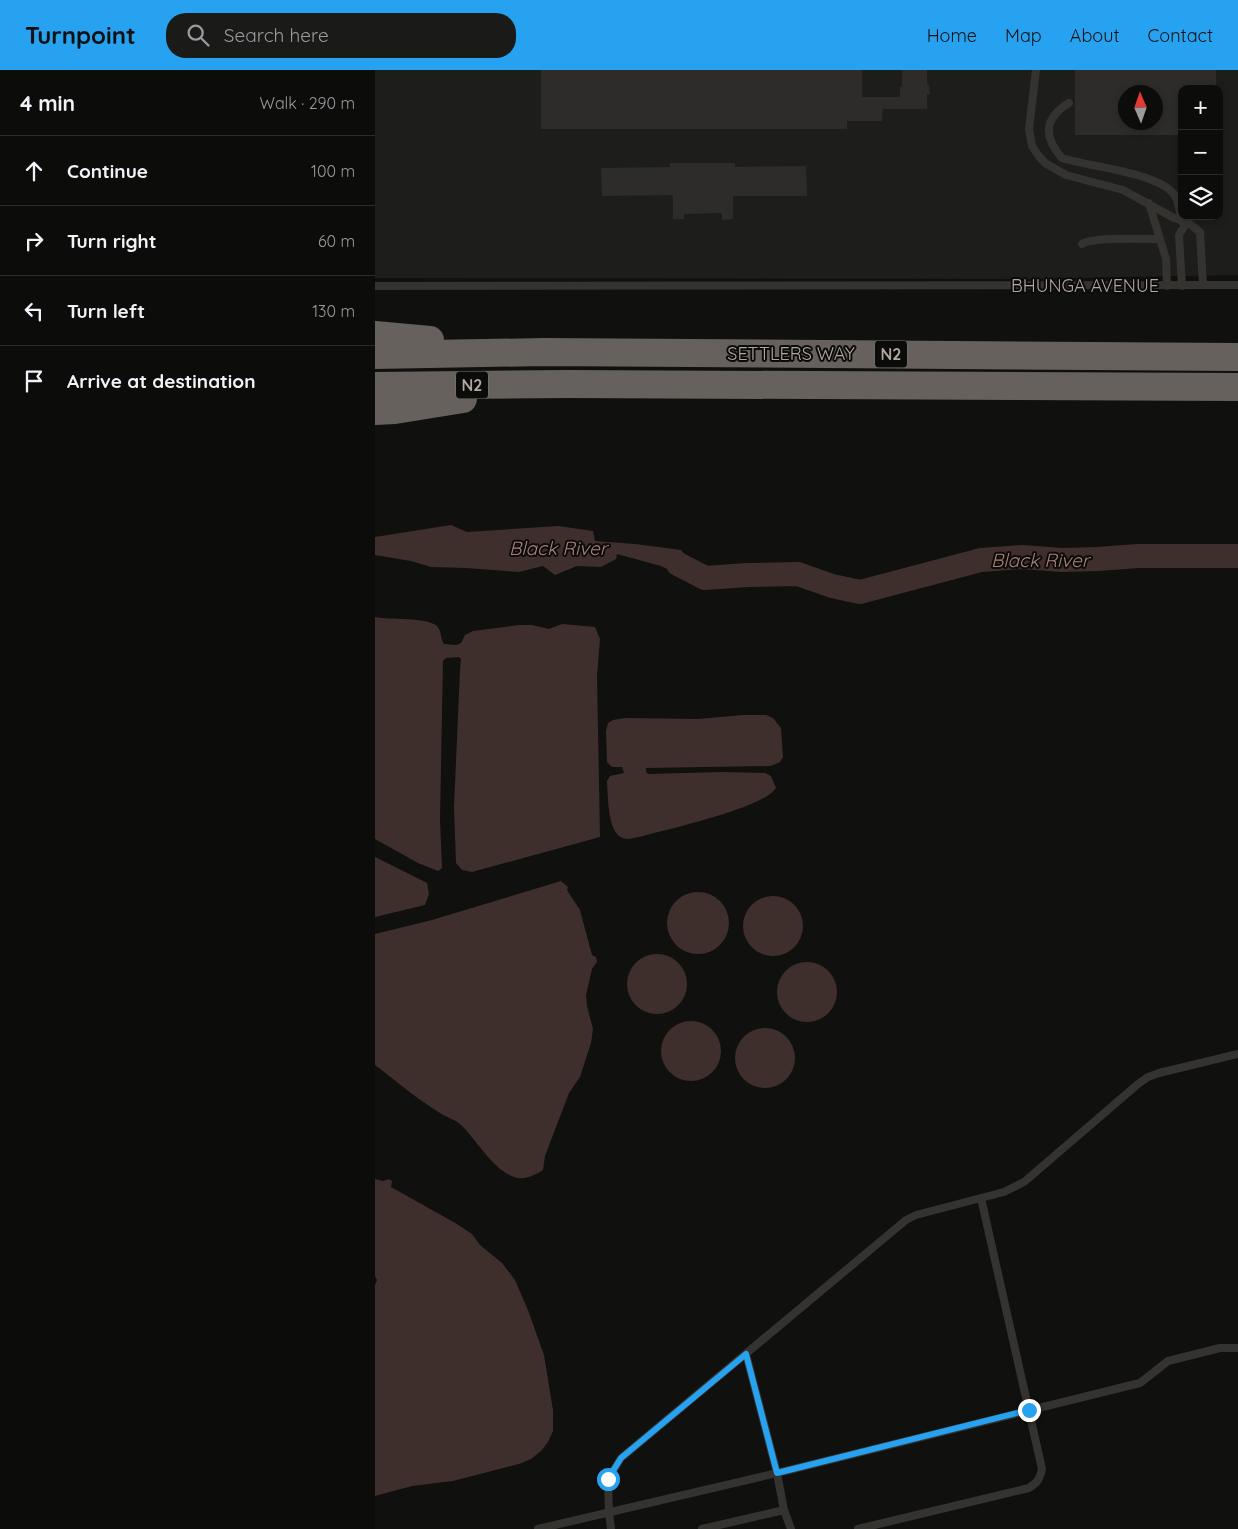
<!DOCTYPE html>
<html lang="en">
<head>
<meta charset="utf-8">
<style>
  body { margin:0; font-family:Quicksand,sans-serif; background:#1a1a19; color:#f1f3f6 }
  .controls { position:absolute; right:15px; top:15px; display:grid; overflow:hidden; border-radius:10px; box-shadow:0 2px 8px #0003 }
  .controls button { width:45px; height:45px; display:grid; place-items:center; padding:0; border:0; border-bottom:1px solid #2c2c2c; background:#0c0c0b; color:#f1f3f6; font:25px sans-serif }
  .compass { position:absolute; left:743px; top:15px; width:45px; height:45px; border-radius:50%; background:#0c0c0b; box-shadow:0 2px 8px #0003; rotate:358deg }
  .stop { position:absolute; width:15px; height:15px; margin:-11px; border:4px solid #27a2f1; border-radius:50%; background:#fff }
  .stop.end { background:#27a2f1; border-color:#fff; box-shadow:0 1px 5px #0008 }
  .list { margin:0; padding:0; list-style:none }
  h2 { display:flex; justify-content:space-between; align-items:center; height:65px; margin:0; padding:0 20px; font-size:21px }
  h2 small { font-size:16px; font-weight:400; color:#9a9b9d }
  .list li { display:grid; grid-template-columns:32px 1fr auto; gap:15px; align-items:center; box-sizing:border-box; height:70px; padding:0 20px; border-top:1px solid #2c2c2c }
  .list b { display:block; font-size:19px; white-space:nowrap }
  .list em { font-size:16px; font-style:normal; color:#9a9b9d }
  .icon { flex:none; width:28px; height:28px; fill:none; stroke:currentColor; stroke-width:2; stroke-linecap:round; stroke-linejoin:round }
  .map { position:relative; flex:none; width:863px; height:1459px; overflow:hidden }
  header { display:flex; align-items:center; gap:30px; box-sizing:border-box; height:70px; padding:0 25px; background:#27a2f1; color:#111 }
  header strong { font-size:24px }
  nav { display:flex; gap:28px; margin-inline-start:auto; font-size:18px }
  .search { width:350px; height:45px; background:#1a1a19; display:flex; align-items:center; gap:12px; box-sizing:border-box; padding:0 18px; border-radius:20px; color:#9a9b9d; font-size:19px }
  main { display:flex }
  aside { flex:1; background:#0c0c0b }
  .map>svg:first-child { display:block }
  .built { fill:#1d1d1b; fill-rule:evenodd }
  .water { fill:#3e2f2c }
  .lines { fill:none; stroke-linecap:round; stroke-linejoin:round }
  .river { stroke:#3e2f2c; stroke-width:24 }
  .building { fill:#2d2c2a; fill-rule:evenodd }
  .lane { stroke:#353330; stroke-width:8 }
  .highway { stroke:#66615c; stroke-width:28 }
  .route { stroke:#27a2f1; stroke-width:6 }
  .labels { text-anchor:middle; stroke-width:4; stroke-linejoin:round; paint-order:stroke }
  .shield { fill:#0b0b0a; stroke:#7f7873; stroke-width:1 }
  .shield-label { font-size:16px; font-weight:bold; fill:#b1a7a0 }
  .street-label { font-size:18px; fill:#b1a7a0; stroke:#0b0b0a }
  .water-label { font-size:19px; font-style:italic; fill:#ad8176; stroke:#0b0b0a }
</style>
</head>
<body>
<header>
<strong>Turnpoint</strong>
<div class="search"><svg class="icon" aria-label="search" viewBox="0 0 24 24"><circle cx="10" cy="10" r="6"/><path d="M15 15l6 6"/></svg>Search here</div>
<nav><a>Home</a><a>Map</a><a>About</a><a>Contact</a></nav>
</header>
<main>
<aside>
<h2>4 min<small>Walk · 290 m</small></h2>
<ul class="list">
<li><svg class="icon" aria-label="ahead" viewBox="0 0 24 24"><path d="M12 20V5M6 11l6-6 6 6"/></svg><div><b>Continue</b></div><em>100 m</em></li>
<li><svg class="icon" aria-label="right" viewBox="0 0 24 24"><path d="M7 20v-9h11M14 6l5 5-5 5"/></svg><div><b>Turn right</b></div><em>60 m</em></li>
<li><svg class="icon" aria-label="left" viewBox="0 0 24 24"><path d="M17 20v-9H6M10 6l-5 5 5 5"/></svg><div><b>Turn left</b></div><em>130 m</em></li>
<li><svg class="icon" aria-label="arrive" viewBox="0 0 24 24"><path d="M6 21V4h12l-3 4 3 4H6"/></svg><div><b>Arrive at destination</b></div></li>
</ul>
</aside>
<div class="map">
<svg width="863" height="1459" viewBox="0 0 863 1459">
  <rect width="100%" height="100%" fill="#10100f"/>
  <path class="built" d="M 0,0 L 863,0 L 863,205 L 645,209 L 0,208 ZM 807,19 L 844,19 L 844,146 L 807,146 ZM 750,22 L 780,22 L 780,52 L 750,52 Z"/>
  <path class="water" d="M 76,455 L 92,462 L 183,456 L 218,461 L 220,471 L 260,474 L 306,480 L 330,508 L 322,513 L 286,496 L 242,484 L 241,489 L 226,497 L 202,496 L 180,505 L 168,496 L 144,502 L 91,498 L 56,497 L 36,491 L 0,485 L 0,467 Z
    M 0,547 C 15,550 52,547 62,556 C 67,562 65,568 69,574 L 81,575 L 86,573 L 90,565 L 98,561 L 144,555 L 157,555 L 174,559 L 187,554 L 220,557 L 225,569 L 222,606 L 225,767 L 97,802 L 87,800 L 81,793 L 79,737 L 85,600 L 86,589 L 84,587 L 71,588 L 68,591 L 65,749 L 67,798 L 63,801 L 43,793 L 0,769 Z
    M 368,645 L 391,645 L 398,648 L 406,658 L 408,687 L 405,692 L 396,696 L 271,698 L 271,702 L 273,704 L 348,702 L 390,703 L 396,706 L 401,718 C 389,738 290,760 264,767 C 258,768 253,770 248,768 C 232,763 233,724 232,711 L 235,706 L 249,703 L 247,697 L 237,697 L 232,692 L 231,661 L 233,653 L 238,650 L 250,648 L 323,649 Z
    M 0,787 L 52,813 L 54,824 L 50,835 L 0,847 Z
    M 186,811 L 193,817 L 192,820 L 205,840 L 217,885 L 221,887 L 222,892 L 217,899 L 211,925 L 212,936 L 218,959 L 216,973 L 205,1007 L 194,1023 L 170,1086 L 168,1100 C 160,1105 149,1111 139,1107 C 117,1099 102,1070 85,1054 C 79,1049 71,1047 65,1043 C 42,1029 21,1011 0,995 L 0,864 L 57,850 Z
    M292 853a31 31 0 1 1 62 0a31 31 0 1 1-62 0Z
    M368 856a30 30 0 1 1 60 0a30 30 0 1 1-60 0Z
    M252 914a30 30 0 1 1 60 0a30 30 0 1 1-60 0Z
    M402 922a30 30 0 1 1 60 0a30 30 0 1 1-60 0Z
    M286 981a30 30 0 1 1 60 0a30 30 0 1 1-60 0Z
    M360 988a30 30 0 1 1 60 0a30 30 0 1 1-60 0Z
    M 0,1109 L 8,1111 L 14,1109 L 17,1111 L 16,1117 L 82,1154 L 97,1164 L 105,1175 L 127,1193 L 140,1210 L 153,1240 L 169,1285 L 178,1340 L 178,1361 L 173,1372 L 166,1381 L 156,1389 L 144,1394 L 78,1411 L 37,1416 L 0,1426 L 0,1215 L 2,1210 L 0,1206 Z"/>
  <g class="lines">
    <path class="river" d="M 303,494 L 330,508 L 373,505 L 423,504 L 457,516 L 485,522 L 606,490 L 647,487 L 687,490 L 723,489 L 763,486 L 863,486"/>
  </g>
  <path class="building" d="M 166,0 L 487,0 L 487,27 L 525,27 L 525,17 L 527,17 L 527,0 L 552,0 L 552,15 L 554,15 L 555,25 L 552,24 L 552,39 L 508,39 L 507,51 L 472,51 L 472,59 L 166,59 Z
    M 700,0 L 841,0 L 841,19 L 807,19 L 807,65 L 700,65 ZM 750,22 L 780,22 L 780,52 L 750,52 Z
    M 295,93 L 360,93 L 360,97 L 431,96 L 432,126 L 358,126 L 358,149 L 347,150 L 347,143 L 309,144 L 309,149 L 298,149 L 298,125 L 227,126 L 226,98 L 295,97 Z"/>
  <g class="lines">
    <path class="lane" d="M 661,0 L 654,59 L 657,76 L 663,85 L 670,93 L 691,105 L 748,120 L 799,148 L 812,152 L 825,162 L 828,215
      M 694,33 C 669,48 668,67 687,88 C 715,97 778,102 797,122 C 804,128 805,142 806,151
      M 774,133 L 791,189 L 792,216
      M 707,174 C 716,167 770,169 785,169
      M 0,216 L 863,215
      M 807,216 L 804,165 L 812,152
      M 371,1284 L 402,1403 L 409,1440 L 416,1459
      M 163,1459 L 402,1403 L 765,1313 L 793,1291 L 845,1278 L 863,1278
      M 236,1459 L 234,1443 L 233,1409 L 246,1388 L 531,1150 L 541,1145 L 629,1122 L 649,1112 L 763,1014 L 773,1007 L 784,1003 L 863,984
      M 327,1459 L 409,1440
      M 483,1459 L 654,1418 C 662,1413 665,1409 667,1399 L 606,1128"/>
    <path class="highway" d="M 0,265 L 55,270
      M 0,285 L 169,282 L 863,287
      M 0,316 L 193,314 L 863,317
      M 0,341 L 20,340 L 88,329"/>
  </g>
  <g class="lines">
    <path class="route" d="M 233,1409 L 246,1388 L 371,1284 L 402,1403 L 654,1340"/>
  </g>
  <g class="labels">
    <g class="shield">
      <rect x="500" y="270.5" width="32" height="27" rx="4"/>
      <rect x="81" y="301.5" width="32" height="27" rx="4"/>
    </g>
    <g class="shield-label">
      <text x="516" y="290">N2</text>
      <text x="97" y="321">N2</text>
    </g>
    <g class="street-label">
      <text x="710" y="222">BHUNGA AVENUE</text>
      <text x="416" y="290">SETTLERS WAY</text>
    </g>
    <g class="water-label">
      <text x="183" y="485">Black River</text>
      <text x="665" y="497">Black River</text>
    </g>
  </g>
</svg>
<div class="controls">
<button>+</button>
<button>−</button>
<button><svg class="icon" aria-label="layers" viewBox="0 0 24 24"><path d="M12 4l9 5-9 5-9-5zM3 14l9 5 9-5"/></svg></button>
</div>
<svg class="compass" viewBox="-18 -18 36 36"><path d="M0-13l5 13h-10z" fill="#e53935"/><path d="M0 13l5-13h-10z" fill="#9a9b9d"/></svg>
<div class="stop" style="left:233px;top:1409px"></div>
<div class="stop end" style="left:654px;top:1340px"></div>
</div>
</main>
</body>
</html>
